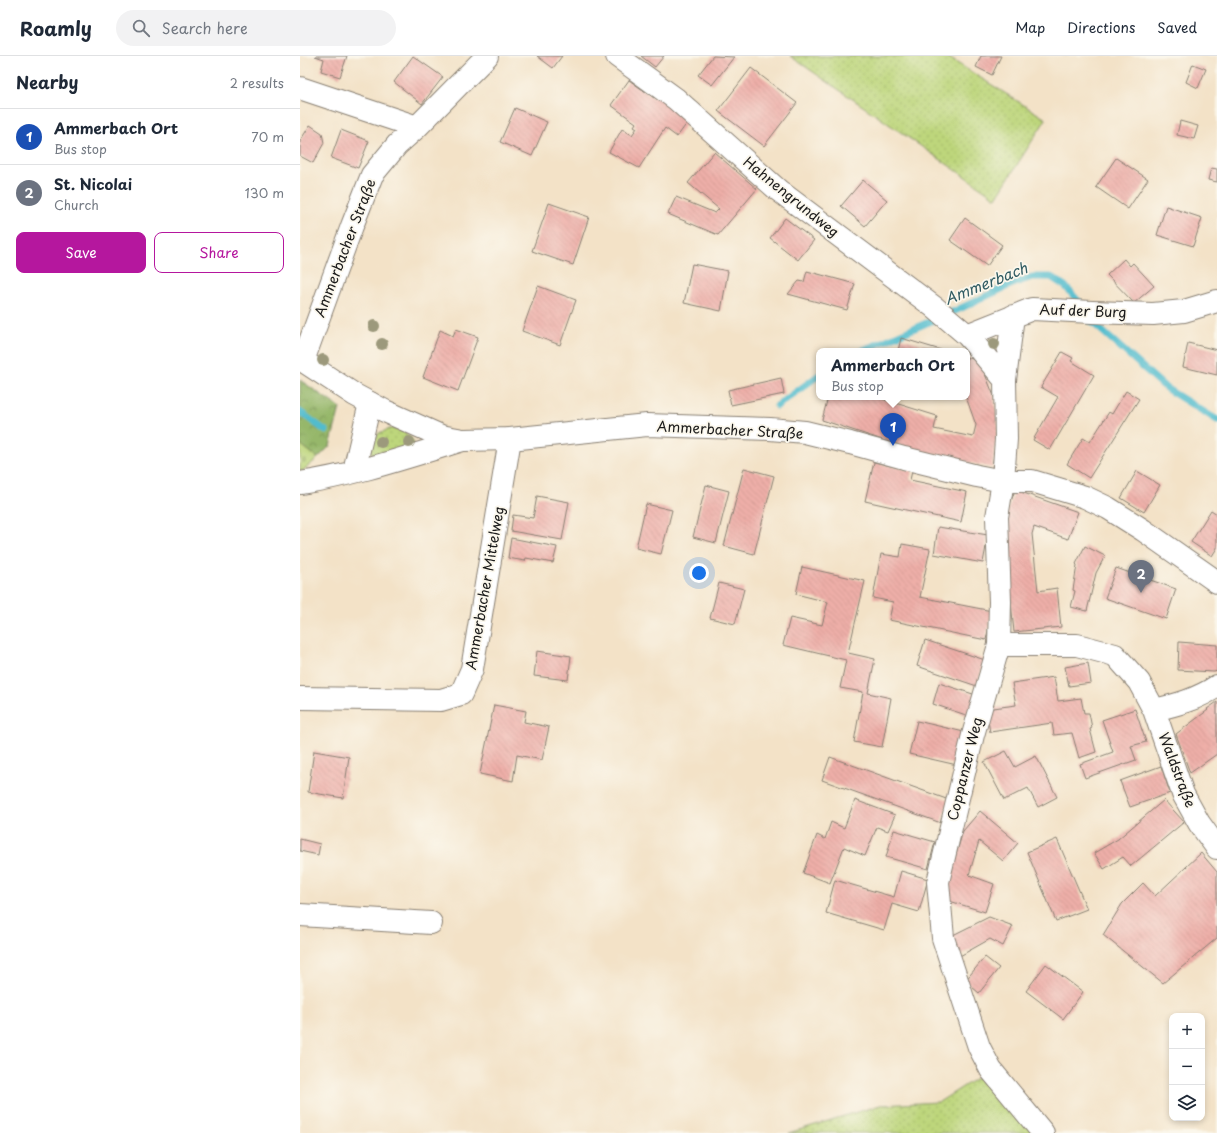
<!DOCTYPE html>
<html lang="en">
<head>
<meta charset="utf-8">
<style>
  body { margin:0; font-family:"Playpen Sans",sans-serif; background:#f2f2f3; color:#1f2937 }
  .controls { position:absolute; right:12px; bottom:12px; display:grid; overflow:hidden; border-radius:8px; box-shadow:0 2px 6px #0003 }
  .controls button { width:36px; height:36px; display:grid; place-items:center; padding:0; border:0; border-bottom:1px solid #e0e1e3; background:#fff; color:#1f2937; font:20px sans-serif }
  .you { position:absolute; left:399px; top:517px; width:14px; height:14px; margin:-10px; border:3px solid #fff; border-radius:50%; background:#1a73e8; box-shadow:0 0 0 6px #1a73e833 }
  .badge { display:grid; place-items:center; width:26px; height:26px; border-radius:50%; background:#b5179e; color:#fff; font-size:13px; font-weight:700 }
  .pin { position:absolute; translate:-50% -33px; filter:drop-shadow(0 1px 2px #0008) }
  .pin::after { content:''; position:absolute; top:21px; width:14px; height:12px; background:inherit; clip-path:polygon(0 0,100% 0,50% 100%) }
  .popup { position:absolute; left:516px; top:292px; width:154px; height:52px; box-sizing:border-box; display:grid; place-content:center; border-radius:8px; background:#fff; filter:drop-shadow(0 1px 3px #0005); font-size:13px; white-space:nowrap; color:#747a83 }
  .popup b { font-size:15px; color:#1f2937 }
  .popup::after { content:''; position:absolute; left:50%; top:100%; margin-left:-8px; border:8px solid transparent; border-top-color:#fff }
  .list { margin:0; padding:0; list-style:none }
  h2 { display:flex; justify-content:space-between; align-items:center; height:52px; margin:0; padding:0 16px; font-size:17px }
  h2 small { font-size:13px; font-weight:400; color:#747a83 }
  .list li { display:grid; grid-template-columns:26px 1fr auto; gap:12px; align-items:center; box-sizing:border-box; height:56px; padding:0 16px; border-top:1px solid #e0e1e3 }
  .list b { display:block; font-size:15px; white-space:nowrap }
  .list p { margin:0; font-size:13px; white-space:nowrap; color:#747a83 }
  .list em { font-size:13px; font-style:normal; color:#747a83 }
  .actions { display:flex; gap:8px; padding:12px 16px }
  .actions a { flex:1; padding:9px 0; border:1px solid #b5179e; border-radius:8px; text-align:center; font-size:14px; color:#b5179e }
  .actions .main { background:#b5179e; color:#fff }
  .icon { flex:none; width:22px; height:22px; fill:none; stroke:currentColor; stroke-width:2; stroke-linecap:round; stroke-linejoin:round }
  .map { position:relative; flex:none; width:917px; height:1077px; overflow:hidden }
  header { display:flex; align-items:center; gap:24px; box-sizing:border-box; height:56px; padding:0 20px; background:#fff; border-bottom:1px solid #e0e1e3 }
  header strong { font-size:19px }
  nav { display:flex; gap:22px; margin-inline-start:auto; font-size:14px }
  .search { width:280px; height:36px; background:#f2f2f3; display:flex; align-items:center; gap:10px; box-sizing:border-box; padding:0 14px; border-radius:22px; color:#747a83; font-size:15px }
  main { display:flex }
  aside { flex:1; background:#fff }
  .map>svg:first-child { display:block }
  .grass { fill:url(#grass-dots); stroke:#6c794c }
  .forest { fill:url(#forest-crowns); stroke:#596a44 }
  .cemetery { fill:url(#cemetery-stones); stroke:#6c794c }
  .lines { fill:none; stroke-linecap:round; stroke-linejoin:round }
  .stream { stroke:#51bccd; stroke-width:7 }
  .building { fill:url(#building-back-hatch) }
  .minor-casing { stroke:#887f72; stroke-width:24 }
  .major-casing { stroke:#887f72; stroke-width:24 }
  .minor { stroke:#fff; stroke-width:22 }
  .major { stroke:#fff; stroke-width:22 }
  .tree { fill:#9c997b }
  .labels { text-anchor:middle; stroke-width:3.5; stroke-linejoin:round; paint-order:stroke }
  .street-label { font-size:14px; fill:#1c1c1c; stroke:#fbf7ec }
  .water-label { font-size:15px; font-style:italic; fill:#315c63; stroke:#fbf7ec }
</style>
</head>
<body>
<header>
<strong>Roamly</strong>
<div class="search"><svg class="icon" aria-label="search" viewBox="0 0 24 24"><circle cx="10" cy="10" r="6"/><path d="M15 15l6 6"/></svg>Search here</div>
<nav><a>Map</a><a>Directions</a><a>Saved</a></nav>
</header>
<main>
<aside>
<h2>Nearby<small>2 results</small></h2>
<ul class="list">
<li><span class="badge" style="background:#1a4fb4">1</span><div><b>Ammerbach Ort</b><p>Bus stop</p></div><em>70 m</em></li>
<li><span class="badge" style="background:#6b7280">2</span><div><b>St. Nicolai</b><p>Church</p></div><em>130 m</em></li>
</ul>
<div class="actions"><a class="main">Save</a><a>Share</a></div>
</aside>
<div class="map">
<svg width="917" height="1077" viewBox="0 0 917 1077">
  <defs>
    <pattern id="grass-dots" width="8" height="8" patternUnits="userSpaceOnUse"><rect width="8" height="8" fill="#bdd67b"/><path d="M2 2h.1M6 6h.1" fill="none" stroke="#a2b76a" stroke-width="1.8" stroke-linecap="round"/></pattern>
    <pattern id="forest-crowns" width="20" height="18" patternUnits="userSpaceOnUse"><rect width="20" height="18" fill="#96b76b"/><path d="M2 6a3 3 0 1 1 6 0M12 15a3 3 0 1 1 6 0" fill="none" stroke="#7a9457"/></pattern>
    <pattern id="cemetery-stones" width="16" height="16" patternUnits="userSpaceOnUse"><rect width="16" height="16" fill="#bdd67b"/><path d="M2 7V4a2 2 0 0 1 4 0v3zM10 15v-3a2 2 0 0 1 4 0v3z" fill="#a2b76a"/></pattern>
    <pattern id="building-back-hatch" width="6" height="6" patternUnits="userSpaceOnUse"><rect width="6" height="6" fill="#eeafa8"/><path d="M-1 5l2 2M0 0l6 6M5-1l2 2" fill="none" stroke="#cc9690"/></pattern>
  </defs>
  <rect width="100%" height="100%" fill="#fbf7ec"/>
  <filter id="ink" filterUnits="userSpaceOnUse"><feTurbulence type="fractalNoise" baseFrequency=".025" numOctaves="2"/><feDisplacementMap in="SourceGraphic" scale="8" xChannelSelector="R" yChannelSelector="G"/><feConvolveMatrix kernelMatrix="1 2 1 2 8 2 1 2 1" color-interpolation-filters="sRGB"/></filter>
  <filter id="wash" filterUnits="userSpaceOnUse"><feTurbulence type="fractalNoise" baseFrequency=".012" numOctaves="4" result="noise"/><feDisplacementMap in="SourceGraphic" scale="16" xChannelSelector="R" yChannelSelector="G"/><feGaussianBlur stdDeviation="0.9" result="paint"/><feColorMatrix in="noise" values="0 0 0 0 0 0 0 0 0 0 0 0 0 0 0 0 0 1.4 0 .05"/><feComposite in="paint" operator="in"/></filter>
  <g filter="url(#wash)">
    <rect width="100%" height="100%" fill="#f3e2c7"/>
    <path class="grass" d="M 490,0 L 646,0 L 746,63 L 696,142 Z
      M 93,372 L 105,376 L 114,386 L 111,393 L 92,402 L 71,397 L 69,390 L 79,377 Z
      M 686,1016 L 735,1077 L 489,1077 L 580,1049 L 639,1046 Z"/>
    <path class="forest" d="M 0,324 L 40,352 L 30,390 L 18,402 L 0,388 Z"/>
    <path class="cemetery" d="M 0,388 L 18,402 L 0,417 Z"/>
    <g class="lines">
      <path class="stream" d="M 561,295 L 657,254 L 710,229 L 732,221 L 751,221 L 765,230 L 779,246 L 791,265 L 867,333 L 917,364
        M 477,350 L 519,319
        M 0,356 L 26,375"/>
    </g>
    <g id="blocks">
      <path class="building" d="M 15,0 L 47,0 L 40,21 L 21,15 L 24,3 Z
        M 113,0 L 143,21 L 122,48 L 94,26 Z
        M 237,0 L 262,0 L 253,12 Z
        M 341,0 L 364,0 L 355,11 Z
        M 413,0 L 434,1 L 412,29 L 398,19 Z
        M 681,0 L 701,0 L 692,19 L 676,11 Z
        M 893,8 L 906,13 L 898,32 L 886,26 Z
        M 451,12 L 497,47 L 464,90 L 418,55 Z
        M 329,24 L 354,42 L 356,39 L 390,63 L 377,81 L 365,72 L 339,112 L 309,96 L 322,73 L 332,79 L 337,72 L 334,70 L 336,67 L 311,49 Z
        M 215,52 L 247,66 L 232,100 L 200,86 Z
        M 880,65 L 898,70 L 894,83 L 877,79 Z
        M 10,69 L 22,77 L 24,87 L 13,107 L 0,100 L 0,85 Z
        M 41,74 L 69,85 L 58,112 L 31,102 Z
        M 414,96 L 457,133 L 418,179 L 368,158 L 376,141 L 415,157 L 419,153 L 388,127 Z
        M 816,102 L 848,123 L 828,153 L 796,131 Z
        M 911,112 L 917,113 L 917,126 L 908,124 Z
        M 563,124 L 587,144 L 565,170 L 541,150 Z
        M 249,147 L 289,161 L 273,209 L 232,195 Z
        M 866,150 L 902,162 L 893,190 L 857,179 Z
        M 485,162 L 514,184 L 498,204 L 470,182 Z
        M 665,162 L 702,189 L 687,210 L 650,184 Z
        M 824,203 L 830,210 L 833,207 L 854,230 L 834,247 L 807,219 Z
        M 392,208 L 428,215 L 421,255 L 384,247 Z
        M 507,215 L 555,228 L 547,254 L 488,238 L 499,225 L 504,226 Z
        M 238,230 L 276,244 L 260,289 L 222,275 Z
        M 156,273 L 178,281 L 158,335 L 123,321 L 140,274 L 153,280 Z
        M 601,282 L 644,295 L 598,295 Z
        M 888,287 L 917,294 L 917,319 L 883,311 Z
        M 762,296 L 773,302 L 771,305 L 794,319 L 750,394 L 733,384 L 758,341 L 741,331 Z
        M 667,301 L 680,306 L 694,340 L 698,370 L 692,412 L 604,391 L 522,364 L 528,341 L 576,341 L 637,360 L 634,373 L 673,381 L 676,369 L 666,341 Z
        M 481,322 L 484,338 L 431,349 L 428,334 Z
        M 826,335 L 839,343 L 789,422 L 767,408 L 783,382 L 790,386 L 809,356 L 812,358 Z
        M 574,406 L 612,415 L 610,424 L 667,436 L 661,466 L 565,445 Z
        M 444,412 L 474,420 L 454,498 L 424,490 Z
        M 837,415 L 860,429 L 844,456 L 821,442 Z
        M 406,429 L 429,435 L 416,487 L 393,481 Z
        M 715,434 L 778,456 L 768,483 L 734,471 L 732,478 L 738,535 L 757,532 L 761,571 L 714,576 L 703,468 Z
        M 237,440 L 269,446 L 262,484 L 211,475 L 213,459 L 233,462 Z
        M 346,448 L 372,454 L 361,498 L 336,492 Z
        M 911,454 L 917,458 L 917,492 L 912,500 L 891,486 Z
        M 638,471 L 688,479 L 683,507 L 634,498 Z
        M 211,482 L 257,491 L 253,507 L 226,502 L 225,505 L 208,502 Z
        M 602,488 L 630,493 L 620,541 L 692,555 L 686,584 L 589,564 L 593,546 L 573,542 L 581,498 L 600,501 Z
        M 785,490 L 805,500 L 796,517 L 787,555 L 771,551 L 775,535 L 773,534 L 777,509 L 776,508 Z
        M 502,511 L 565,525 L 548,597 L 575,603 L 568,637 L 591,642 L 582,691 L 554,686 L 563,636 L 540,632 L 546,604 L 483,589 L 490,562 L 522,569 L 528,546 L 496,538 Z
        M 816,512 L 876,533 L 866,563 L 805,542 Z
        M 419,527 L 444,533 L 435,568 L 410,562 Z
        M 625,584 L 685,604 L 677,630 L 617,610 Z
        M 879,586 L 917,589 L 917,615 L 914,616 L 878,614 Z
        M 237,595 L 271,600 L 268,624 L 234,620 Z
        M 788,607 L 791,627 L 769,630 L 765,611 Z
        M 754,621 L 758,645 L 781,642 L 784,657 L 789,657 L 792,672 L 790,673 L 796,696 L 779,702 L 772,677 L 754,679 L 752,667 L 690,676 L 686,653 L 716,649 L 712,627 Z
        M 639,627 L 676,639 L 669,660 L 633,648 Z
        M 917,646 L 917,698 L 890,717 L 876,678 L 908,654 L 907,653 Z
        M 194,649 L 226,655 L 224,666 L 249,671 L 242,704 L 217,699 L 213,725 L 180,718 Z
        M 835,653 L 846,686 L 831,690 L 836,704 L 785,722 L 780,708 L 813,696 L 802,664 Z
        M 617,665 L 664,676 L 657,709 L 609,698 Z
        M 14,695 L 49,701 L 43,742 L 8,736 Z
        M 706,695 L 715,711 L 736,700 L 757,741 L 738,751 L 728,732 L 704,744 L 684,706 Z
        M 530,701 L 649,744 L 641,767 L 522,724 Z
        M 861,710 L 870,737 L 830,751 L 820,725 Z
        M 555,744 L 595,759 L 588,775 L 577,771 L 565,800 L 544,791 L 530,827 L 503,817 L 517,779 L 525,783 L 531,766 L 544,772 Z
        M 864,744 L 884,766 L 831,810 L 823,801 L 804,813 L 794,797 L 818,783 Z
        M 680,755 L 718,787 L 703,805 L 679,785 L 669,819 L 694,828 L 685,856 L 643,843 L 663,775 Z
        M 594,774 L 635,786 L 628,813 L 586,801 Z
        M 0,783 L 20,788 L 18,799 L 0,795 Z
        M 757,783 L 787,853 L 756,865 L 727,796 Z
        M 901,797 L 917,816 L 917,882 L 863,927 L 803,879 L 822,848 L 843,827 L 855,840 Z
        M 601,815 L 628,823 L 619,856 L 592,848 L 584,874 L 526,857 L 535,824 L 594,841 Z
        M 689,861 L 713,870 L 703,890 L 690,883 L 658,901 L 647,882 Z
        M 685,901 L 699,912 L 679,937 L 665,925 Z
        M 746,908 L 783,936 L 763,963 L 726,935 Z"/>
    </g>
  </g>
  <g filter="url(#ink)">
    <use href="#blocks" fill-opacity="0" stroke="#887f72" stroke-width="1"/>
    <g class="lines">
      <defs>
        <path id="minor" d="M 317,0 L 376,43 L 478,134 L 634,251 L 667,279 L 705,324
          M 0,32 L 117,71
          M 713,260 L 705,324 L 706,383 L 703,425 L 697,461 L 700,546 L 699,589 L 673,679 L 638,826 L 643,882 L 679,991 L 691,1014 L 743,1077
          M 667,279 L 732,253 L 792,256 L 853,258 L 884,255 L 917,245
          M 3,305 L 52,170 L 72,119 L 97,89 L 117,71 L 187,0
          M 54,415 L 70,347
          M 0,427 C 55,419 110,400 163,384
          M 699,589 L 777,589 L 815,599 L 839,626 L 854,654 L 883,738 L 899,767 L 917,792
          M 0,642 L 141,644 L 161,638 L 172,613 L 210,383
          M 854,654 C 876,649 898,643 917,630
          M 0,859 L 131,867"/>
        <path id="major" d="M 0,303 L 55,339 L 85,355 L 141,380 L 163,384 L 210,383 L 347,369 L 470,373 L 505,376 L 550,387 L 604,402 L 677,420 L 703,425 L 732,425 L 785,441 L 808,452 L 843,474 L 917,526"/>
      </defs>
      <use href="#minor" class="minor-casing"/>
      <use href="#major" class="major-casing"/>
      <use href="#minor" class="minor"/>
      <use href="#major" class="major"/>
    </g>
    <g class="tree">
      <circle cx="74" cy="270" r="6"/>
      <circle cx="82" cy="288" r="6"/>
      <circle cx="694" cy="288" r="6"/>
      <circle cx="23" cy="304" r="6"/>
      <circle cx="81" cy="386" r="6"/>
      <circle cx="109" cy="386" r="6"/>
    </g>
  </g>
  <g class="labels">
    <g class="street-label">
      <text transform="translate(491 141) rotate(39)" y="5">Hahnengrundweg</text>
      <text transform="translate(45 192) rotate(-69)" y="5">Ammerbacher Straße</text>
      <text transform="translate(783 255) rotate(2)" y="5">Auf der Burg</text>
      <text transform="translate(430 374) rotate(3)" y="5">Ammerbacher Straße</text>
      <text transform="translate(185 532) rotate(-80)" y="5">Ammerbacher Mittelweg</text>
      <text transform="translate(665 713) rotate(-76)" y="5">Coppanzer Weg</text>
      <text transform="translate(877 714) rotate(69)" y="5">Waldstraße</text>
    </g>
    <g class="water-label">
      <text transform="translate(686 228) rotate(-22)" y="5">Ammerbach</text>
    </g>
  </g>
</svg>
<div class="controls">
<button>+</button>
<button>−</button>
<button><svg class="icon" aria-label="layers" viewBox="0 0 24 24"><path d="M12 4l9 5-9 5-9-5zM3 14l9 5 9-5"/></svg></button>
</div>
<div class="you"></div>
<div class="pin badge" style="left:593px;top:390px;background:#1a4fb4">1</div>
<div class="popup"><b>Ammerbach Ort</b>Bus stop</div>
<div class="pin badge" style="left:841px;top:537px;background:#6b7280">2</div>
</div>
</main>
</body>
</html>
